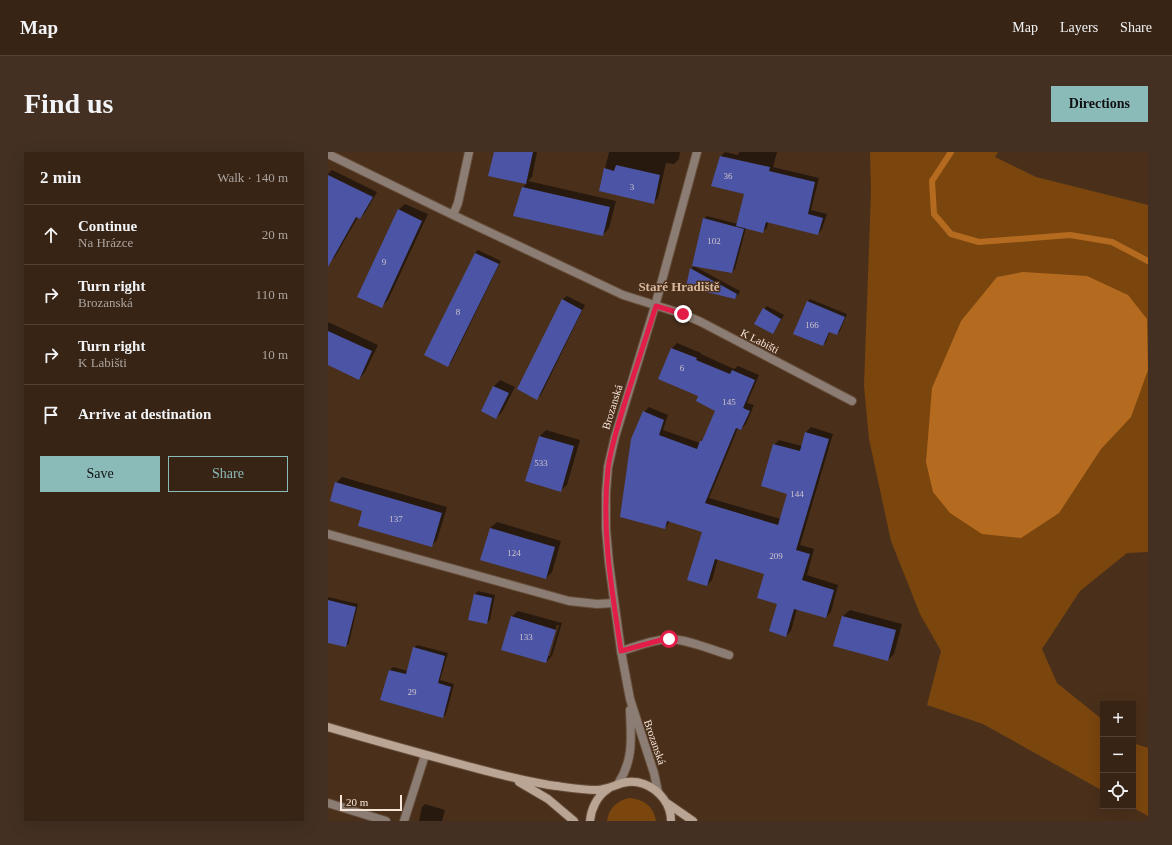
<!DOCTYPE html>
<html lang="en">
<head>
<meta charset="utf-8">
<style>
  body { margin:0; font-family:Georgia,serif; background:#433022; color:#f1f3f6 }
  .controls { position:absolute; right:12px; bottom:12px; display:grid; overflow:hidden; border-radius:0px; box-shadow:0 4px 16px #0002 }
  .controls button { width:36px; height:36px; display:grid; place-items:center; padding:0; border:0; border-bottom:1px solid #524134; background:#382414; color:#f1f3f6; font:20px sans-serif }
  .scale { position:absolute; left:12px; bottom:10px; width:62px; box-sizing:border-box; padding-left:4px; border:2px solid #f7e6da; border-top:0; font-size:11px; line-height:14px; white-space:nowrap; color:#f7e6da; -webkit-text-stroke:3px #4a301b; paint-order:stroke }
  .stop { position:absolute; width:12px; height:12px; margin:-9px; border:3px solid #e11d48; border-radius:50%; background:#fff }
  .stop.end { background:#e11d48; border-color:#fff; box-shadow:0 1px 4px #0008 }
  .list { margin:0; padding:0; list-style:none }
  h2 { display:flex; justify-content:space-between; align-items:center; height:52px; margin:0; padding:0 16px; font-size:17px }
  h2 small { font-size:13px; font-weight:400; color:#aba4a0 }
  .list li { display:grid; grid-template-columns:26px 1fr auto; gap:12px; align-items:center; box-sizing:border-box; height:60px; padding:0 16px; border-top:1px solid #524134 }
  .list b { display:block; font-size:15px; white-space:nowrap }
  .list p { margin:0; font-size:13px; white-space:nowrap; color:#aba4a0 }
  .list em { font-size:13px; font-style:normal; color:#aba4a0 }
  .actions { display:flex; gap:8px; padding:12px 16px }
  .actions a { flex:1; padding:9px 0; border:1px solid #8bbbb9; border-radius:0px; text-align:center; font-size:14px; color:#8bbbb9 }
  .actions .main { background:#8bbbb9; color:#111 }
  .icon { flex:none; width:22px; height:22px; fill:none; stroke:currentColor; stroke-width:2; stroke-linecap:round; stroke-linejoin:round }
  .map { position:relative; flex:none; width:820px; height:669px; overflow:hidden; border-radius:0px }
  header { display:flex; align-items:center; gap:24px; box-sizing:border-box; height:56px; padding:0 20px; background:#382414; border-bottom:1px solid #524134 }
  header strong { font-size:19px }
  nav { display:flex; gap:22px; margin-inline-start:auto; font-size:14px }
  .intro { display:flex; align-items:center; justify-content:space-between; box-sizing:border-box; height:96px; padding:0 24px }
  h1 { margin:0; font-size:28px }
  .button { padding:10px 18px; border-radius:0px; background:#8bbbb9; color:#111; font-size:14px; font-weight:700 }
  main { display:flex; gap:24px; padding:0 24px }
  aside { flex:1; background:#382414; border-radius:0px; box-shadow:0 4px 16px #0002 }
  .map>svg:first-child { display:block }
  .green { fill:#7b460e }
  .water { fill:#b56b1f }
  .shadow { fill:#0007; fill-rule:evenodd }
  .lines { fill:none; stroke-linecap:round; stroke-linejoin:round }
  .stream { stroke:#b56b1f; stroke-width:6 }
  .building { fill:#4c55a5 }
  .service-casing { stroke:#664d3a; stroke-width:10 }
  .minor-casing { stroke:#664d3a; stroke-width:10 }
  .tertiary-casing { stroke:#664d3a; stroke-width:10 }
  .secondary-casing { stroke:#664d3a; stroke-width:10 }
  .service { stroke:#8b7d73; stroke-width:8 }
  .minor { stroke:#8b7d73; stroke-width:8 }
  .tertiary { stroke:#8b7d73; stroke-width:8 }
  .secondary { stroke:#baa594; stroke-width:8 }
  .route { stroke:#e11d48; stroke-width:5 }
  .labels { text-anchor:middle; stroke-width:3; stroke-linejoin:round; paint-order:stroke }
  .number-label { font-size:9px; fill:#ccc2cd }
  .street-label { font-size:11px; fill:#f7e6da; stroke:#4a301b }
  .quarter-label { font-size:13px; font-weight:bold; fill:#d9b9a0; stroke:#4a301b }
</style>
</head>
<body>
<header>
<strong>Map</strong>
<nav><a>Map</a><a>Layers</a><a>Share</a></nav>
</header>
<div class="intro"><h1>Find us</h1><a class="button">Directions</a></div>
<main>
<aside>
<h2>2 min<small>Walk · 140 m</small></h2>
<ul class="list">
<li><svg class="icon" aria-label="ahead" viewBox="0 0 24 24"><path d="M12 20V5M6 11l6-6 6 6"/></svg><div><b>Continue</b><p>Na Hrázce</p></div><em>20 m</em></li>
<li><svg class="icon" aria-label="right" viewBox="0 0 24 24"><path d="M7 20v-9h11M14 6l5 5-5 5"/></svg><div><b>Turn right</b><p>Brozanská</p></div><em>110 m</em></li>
<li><svg class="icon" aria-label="right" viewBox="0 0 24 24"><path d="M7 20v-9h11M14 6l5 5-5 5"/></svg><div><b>Turn right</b><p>K Labišti</p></div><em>10 m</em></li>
<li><svg class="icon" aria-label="arrive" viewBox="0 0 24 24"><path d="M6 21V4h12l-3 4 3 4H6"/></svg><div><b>Arrive at destination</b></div></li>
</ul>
<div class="actions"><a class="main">Save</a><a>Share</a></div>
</aside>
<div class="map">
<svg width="820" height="669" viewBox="0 0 820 669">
  <rect width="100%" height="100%" fill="#4a301b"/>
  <path class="green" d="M 542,0 L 670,0 L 667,5 L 708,25 L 820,53 L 820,400 L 799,401 L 752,439 L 714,497 L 729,531 L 775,568 L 775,639 L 655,572 L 599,553 L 613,499 L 592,462 L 563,389 L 541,287 L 536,234 L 543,40 Z
    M 805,591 L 820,596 L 820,664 L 802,654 L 805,654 Z
    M 301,646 C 315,647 326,654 328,669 L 279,669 C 281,656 289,649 301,646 Z"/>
  <path class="water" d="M 695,120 L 759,124 L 800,143 L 819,167 L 820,218 L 803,265 L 773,297 L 731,361 L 693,386 L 654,382 L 622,361 L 605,340 L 598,310 L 604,236 L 633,169 L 669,125 Z"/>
  <path class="shadow" d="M 167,0 L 209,0 L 204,25 L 200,29 L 288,49 L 281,76 L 275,83 L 195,35 L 199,31 L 161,23 Z
    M 281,0 L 352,0 L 351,7 L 346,12 L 338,11 L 330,46 L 325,51 L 272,38 Z
    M 397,0 L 410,3 L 411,0 L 449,0 L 445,15 L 491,26 L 483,58 L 499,62 L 494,77 L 490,82 L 440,70 L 439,76 L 434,80 L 418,76 L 407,117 L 404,120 L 376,67 L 379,64 L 410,72 L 417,42 L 384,33 L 393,4 Z
    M 4,18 L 49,40 L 37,61 L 32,66 L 30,65 L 7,105 L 2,110 L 0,109 L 0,22 Z
    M 77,52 L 100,62 L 60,148 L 53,155 L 70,58 Z
    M 150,98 L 173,109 L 123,211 L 120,214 L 147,101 Z
    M 366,114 L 412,139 L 410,143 L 407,146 L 359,134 L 363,117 Z
    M 239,144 L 257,153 L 213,243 L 209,246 L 190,237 L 235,147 Z
    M 482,147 L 519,162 L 512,179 L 509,182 L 502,179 L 498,190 L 495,193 L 479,150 Z
    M 439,154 L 456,163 L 445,181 L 436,157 Z
    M 0,170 L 50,193 L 37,220 L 31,227 L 0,212 Z
    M 349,191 L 373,201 L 373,202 L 406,217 L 410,214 L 431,223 L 419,251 L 426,253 L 418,272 L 413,277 L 410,276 L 381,346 L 453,367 L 461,341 L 446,293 L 451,288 L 474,294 L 478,280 L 483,275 L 505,282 L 472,393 L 486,397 L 479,423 L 510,433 L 503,460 L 498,465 L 469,457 L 463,479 L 458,484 L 450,451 L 438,422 L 390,407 L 384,428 L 379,433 L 375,379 L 342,369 L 337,376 L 316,260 L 321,255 L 340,263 L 335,278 L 372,291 L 376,286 L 388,258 L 371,243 L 332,227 L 344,196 Z
    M 172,228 L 187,235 L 174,260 L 168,266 L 154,259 L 166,234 Z
    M 218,278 L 252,288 L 239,333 L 232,339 L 212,284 Z
    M 14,325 L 119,355 L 109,388 L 104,393 L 36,358 L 8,331 Z
    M 169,370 L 233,389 L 224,420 L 218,426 L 162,376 Z
    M 150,439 L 167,443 L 162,468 L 159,471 L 147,442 Z
    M 0,445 L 30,452 L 21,491 L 18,494 L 0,490 Z
    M 522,458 L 574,472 L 566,502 L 560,508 L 507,493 L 515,464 Z
    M 190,459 L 234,471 L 224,504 L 218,510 L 183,465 ZM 229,473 L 231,473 L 222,504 L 220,504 Z
    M 89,493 L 120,501 L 112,528 L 126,532 L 118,562 L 115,565 L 53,548 L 62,518 L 65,515 L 80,519 L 86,496 Z
    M 97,652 L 117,658 L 114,669 L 91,669 L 94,655 Z"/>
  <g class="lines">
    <path class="stream" d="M 623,0 L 604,29 L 606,62 L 623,82 L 651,90 L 742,83 L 784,90 L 820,109"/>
  </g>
  <path class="building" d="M 166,0 L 205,0 L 198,32 L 160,24 Z
    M 392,4 L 442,15 L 441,19 L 487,30 L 480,62 L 495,66 L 490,83 L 438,70 L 435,81 L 408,74 L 416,42 L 383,34 Z
    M 288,13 L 332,23 L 326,52 L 271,39 L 276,16 L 286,19 Z
    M 0,23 L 45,45 L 32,67 L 28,65 L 0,115 Z
    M 194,35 L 282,55 L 275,84 L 185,64 Z
    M 70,57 L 94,69 L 54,156 L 29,145 Z
    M 375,66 L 416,77 L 404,121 L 364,114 Z
    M 147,101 L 171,112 L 120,215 L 96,203 Z
    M 362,116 L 409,142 L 407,147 L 358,135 Z
    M 234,147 L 254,158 L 209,248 L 189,237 Z
    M 479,149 L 517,165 L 509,183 L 501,180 L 495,194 L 465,182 Z
    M 435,156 L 453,167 L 445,182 L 426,172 Z
    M 0,179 L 44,199 L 31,228 L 0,213 Z
    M 343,196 L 369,206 L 368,208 L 402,222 L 404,218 L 427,228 L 415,256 L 422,259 L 413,278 L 408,276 L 377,351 L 450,373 L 459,342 L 433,334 L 445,292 L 472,299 L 477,280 L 501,287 L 468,398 L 482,402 L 474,428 L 506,438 L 498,466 L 466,457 L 458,485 L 441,479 L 449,452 L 429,446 L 436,422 L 387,407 L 379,434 L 359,428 L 374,380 L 339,369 L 337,377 L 292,365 L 303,287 L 315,259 L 336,268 L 331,283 L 369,297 L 372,289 L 374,289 L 387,259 L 368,249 L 370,244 L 330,227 Z
    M 165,234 L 181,241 L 168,267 L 153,259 Z
    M 211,284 L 246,294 L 233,340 L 197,329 Z
    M 7,330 L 114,361 L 104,395 L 30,374 L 34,359 L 2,349 Z
    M 162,376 L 227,395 L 218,427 L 152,408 Z
    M 146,442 L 164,446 L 159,472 L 140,468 Z
    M 0,448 L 28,455 L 18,495 L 0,491 Z
    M 183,464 L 228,478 L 218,511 L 173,498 Z
    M 514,464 L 568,478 L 560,509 L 505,494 Z
    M 85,495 L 117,504 L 110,531 L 123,535 L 115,566 L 52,548 L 61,518 L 78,522 Z"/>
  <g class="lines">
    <defs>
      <path id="service" d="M 293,499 C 307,495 327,487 341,487 C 359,487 384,498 401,503
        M 0,651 L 58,669
        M 76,669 L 97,603"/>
      <path id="minor" d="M 0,2 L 125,63 L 295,143 L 355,162 L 373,170 L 524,249
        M 125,63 L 130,51 L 141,0
        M 0,382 L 241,449 L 269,452 L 286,451"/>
      <path id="tertiary" d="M 290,632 C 306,607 303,586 302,558
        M 330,640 L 326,621 L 302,547 L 293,499 L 281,411 L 278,377 L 278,341 L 280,315 L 287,285 L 327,154 L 369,0"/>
      <path id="secondary" d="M 0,575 C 44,588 88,600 132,612 C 161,620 191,628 221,633 C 237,635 253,638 269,638 C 287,637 295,625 316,632 C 332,638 343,653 343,669
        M 191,630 L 220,647 L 246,669
        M 339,651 L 365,669
        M 262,669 C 263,657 269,644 280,637"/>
    </defs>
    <use href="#service" class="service-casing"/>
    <use href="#minor" class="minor-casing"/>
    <use href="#tertiary" class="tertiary-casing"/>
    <use href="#secondary" class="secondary-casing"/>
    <use href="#service" class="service"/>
    <use href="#minor" class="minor"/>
    <use href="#tertiary" class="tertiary"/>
    <use href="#secondary" class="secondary"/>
  </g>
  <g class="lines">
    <path class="route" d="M 341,487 L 333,488 L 293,499 C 284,439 273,378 280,317 C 283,293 291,270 298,247 C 308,216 318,185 328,154 L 355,162"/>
  </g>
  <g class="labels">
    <g class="number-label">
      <text x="400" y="27">36</text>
      <text x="304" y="38">3</text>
      <text x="386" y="92">102</text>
      <text x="56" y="113">9</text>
      <text x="130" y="163">8</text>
      <text x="484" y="176">166</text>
      <text x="354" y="219">6</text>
      <text x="401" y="253">145</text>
      <text x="213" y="314">533</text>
      <text x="469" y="345">144</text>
      <text x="68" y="370">137</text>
      <text x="186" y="404">124</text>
      <text x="448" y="407">209</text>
      <text x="198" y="488">133</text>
      <text x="84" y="543">29</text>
    </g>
    <g class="street-label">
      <text transform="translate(432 189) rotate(27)" y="4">K Labišti</text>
      <text transform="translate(284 255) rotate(-73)" y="4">Brozanská</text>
      <text transform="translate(327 590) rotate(71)" y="4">Brozanská</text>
    </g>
    <g class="quarter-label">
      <text x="351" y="139">Staré Hradiště</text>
    </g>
  </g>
</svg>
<div class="controls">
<button>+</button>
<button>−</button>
<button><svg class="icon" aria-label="locate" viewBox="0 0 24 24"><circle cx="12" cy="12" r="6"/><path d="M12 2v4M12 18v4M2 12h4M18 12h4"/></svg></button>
</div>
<div class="scale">20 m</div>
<div class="stop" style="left:341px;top:487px"></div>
<div class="stop end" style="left:355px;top:162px"></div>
</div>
</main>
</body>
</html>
